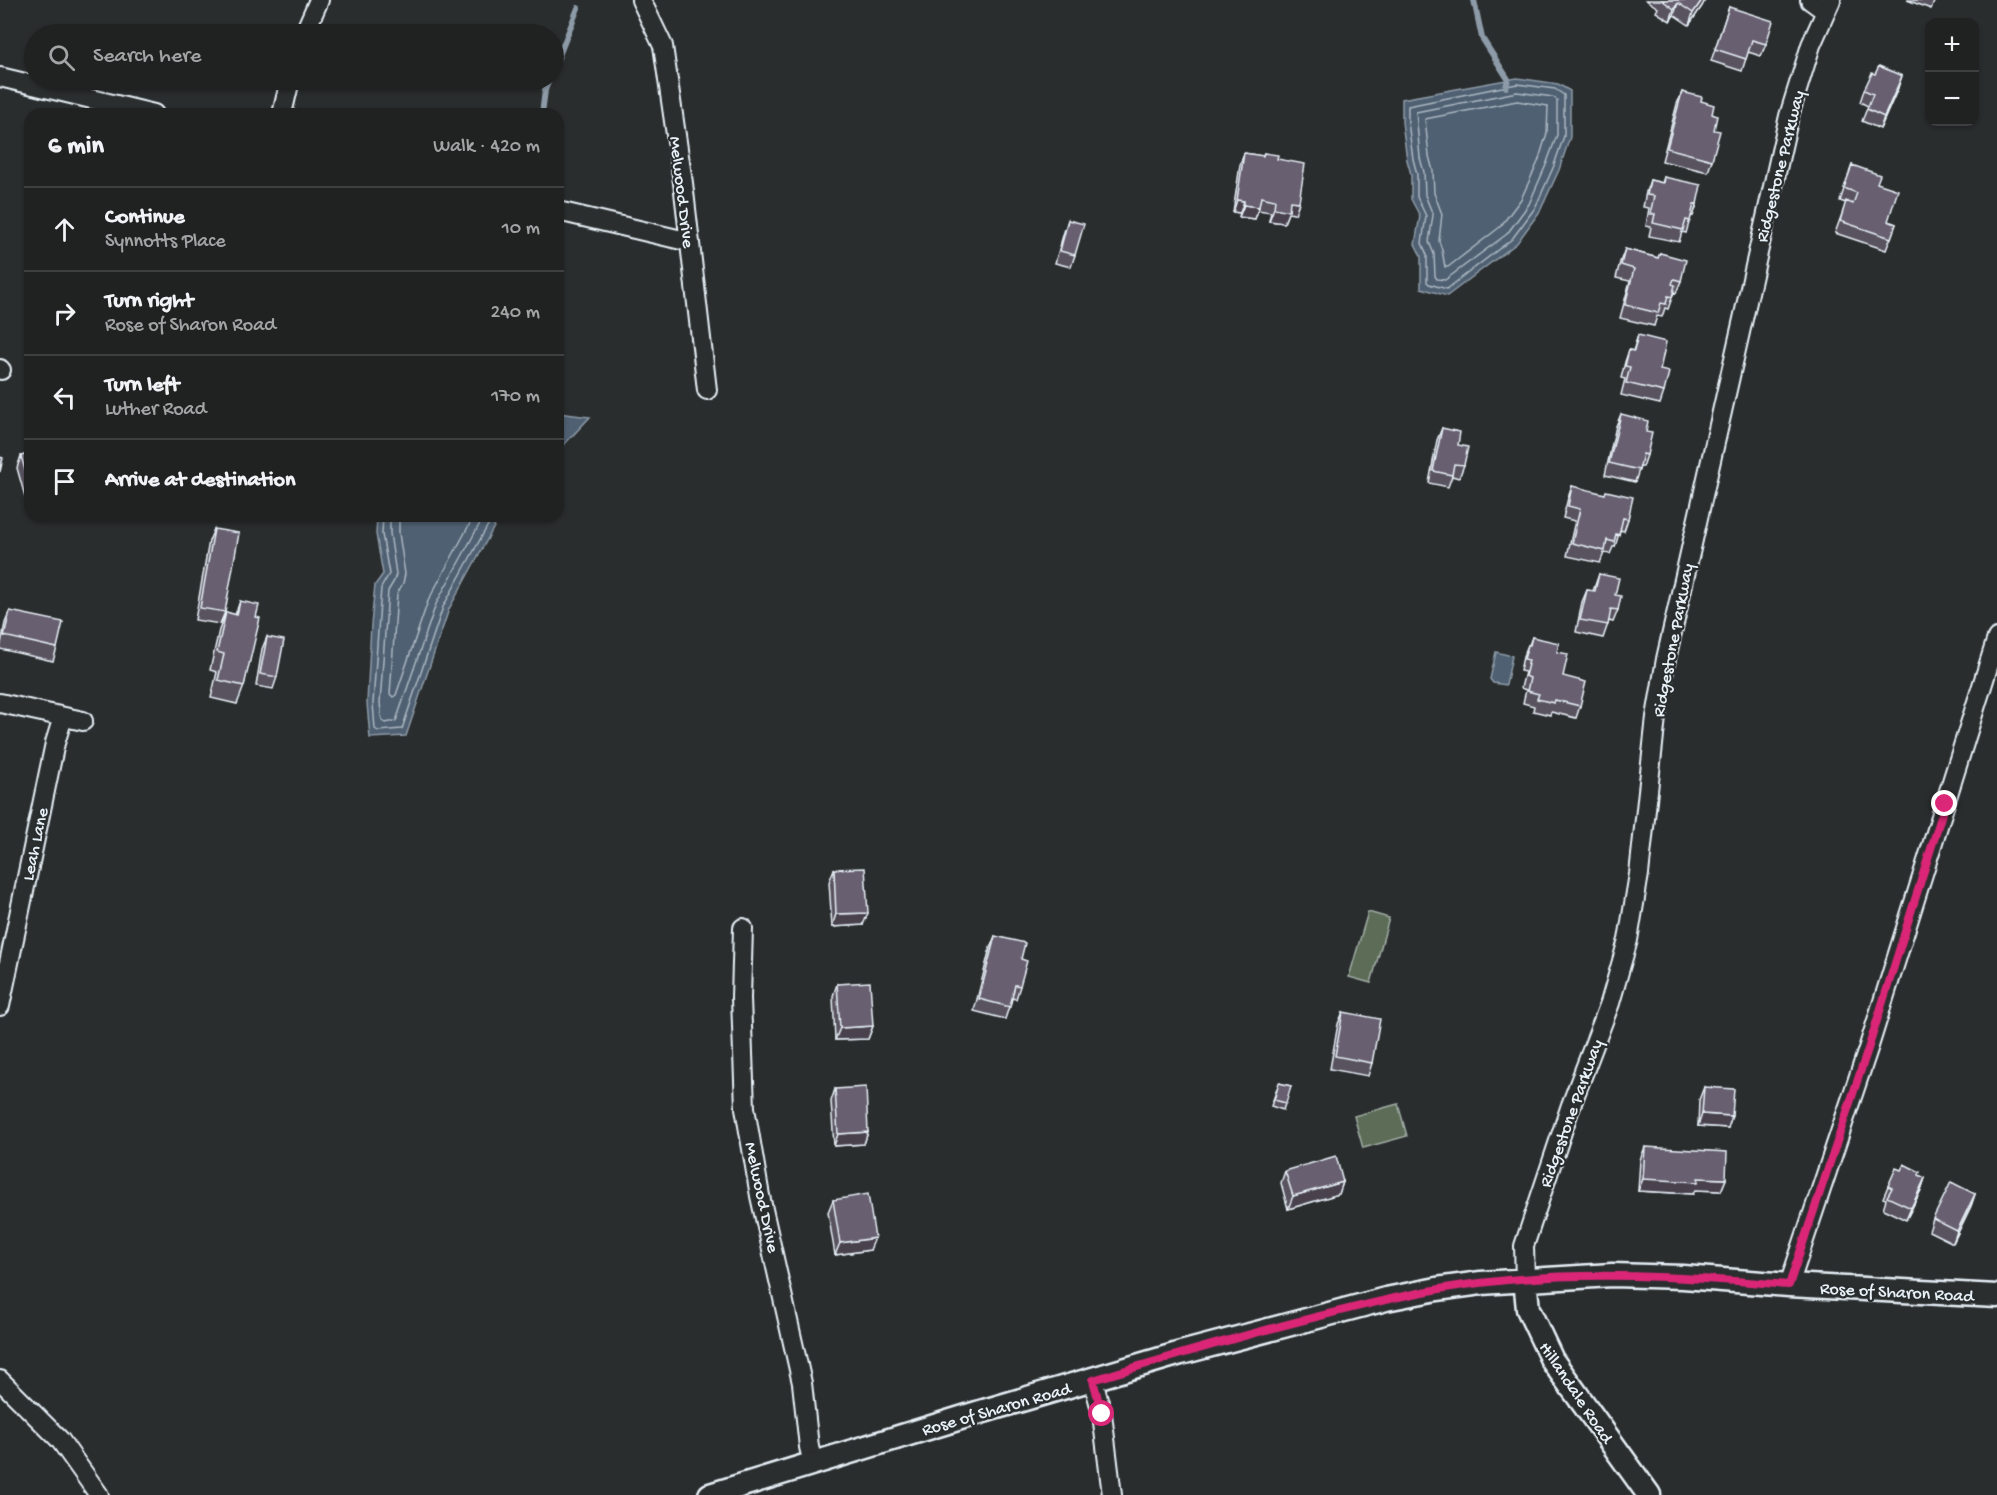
<!DOCTYPE html>
<html lang="en">
<head>
<meta charset="utf-8">
<style>
  body { margin:0; font-family:"Gochi Hand",sans-serif; background:#2d2f2f; color:#f1f3f6 }
  .controls { position:absolute; right:18px; top:18px; display:grid; overflow:hidden; border-radius:12px; box-shadow:0 2px 4px #0004 }
  .controls button { width:54px; height:54px; display:grid; place-items:center; padding:0; border:0; border-bottom:2px solid #3d3f40; background:#202222; color:#f1f3f6; font:30px sans-serif }
  .stop { position:absolute; width:18px; height:18px; margin:-14px; border:4px solid #db2777; border-radius:50%; background:#fff }
  .stop.end { background:#db2777; border-color:#fff; box-shadow:0 2px 6px #0008 }
  .list { margin:0; padding:0; list-style:none }
  h2 { display:flex; justify-content:space-between; align-items:center; height:78px; margin:0; padding:0 24px; font-size:26px }
  h2 small { font-size:20px; font-weight:400; color:#a2a4a5 }
  .list li { display:grid; grid-template-columns:39px 1fr auto; gap:18px; align-items:center; box-sizing:border-box; height:84px; padding:0 24px; border-top:2px solid #3d3f40 }
  .list b { display:block; font-size:22px; white-space:nowrap }
  .list p { margin:0; font-size:20px; white-space:nowrap; color:#a2a4a5 }
  .list em { font-size:20px; font-style:normal; color:#a2a4a5 }
  .icon { flex:none; width:33px; height:33px; fill:none; stroke:currentColor; stroke-width:2; stroke-linecap:round; stroke-linejoin:round }
  .map { position:relative; flex:none; width:1997px; height:1495px; overflow:hidden }
  .search { position:absolute; background:#202222; box-shadow:0 2px 4px #0004; left:24px; top:24px; width:540px; height:66px; display:flex; align-items:center; gap:15px; box-sizing:border-box; padding:0 21px; border-radius:33px; color:#a2a4a5; font-size:22px }
  .panel { position:absolute; background:#202222; box-shadow:0 2px 4px #0004; left:24px; top:108px; width:540px; height:414px; border-radius:18px }
  .map>svg:first-child { display:block }
  .green { fill:#5b6c56; stroke:#a2aea7; stroke-width:1.5 }
  .water { fill:#506172; stroke:#8d9ba8; stroke-width:1.5 }
  .lines { fill:none; stroke-linecap:round; stroke-linejoin:round }
  .shore { stroke:#abb7c2; stroke-width:1.5 }
  .stream { stroke:#8d9ba8; stroke-width:6 }
  .minor-casing { stroke:#e8f1f8; stroke-width:22 }
  .tertiary-casing { stroke:#e8f1f8; stroke-width:27 }
  .minor { stroke:#2a2d2e; stroke-width:18 }
  .tertiary { stroke:#2a2d2e; stroke-width:22 }
  .wall { fill:#59525f; stroke:#e8f1f8; stroke-width:1.5 }
  .shaded-wall { fill:#48424e; stroke:#e8f1f8; stroke-width:1.5 }
  .building { fill:#675f6f; stroke:#e8f1f8; stroke-width:1.5 }
  .route { stroke:#db2777; stroke-width:8 }
  .labels { text-anchor:middle; stroke-width:4.5; stroke-linejoin:round; paint-order:stroke }
  .street-label { font-size:18px; fill:#e8f1f8; stroke:#2a2d2e }
</style>
</head>
<body>
<div class="map">
<svg width="1997" height="1495" viewBox="0 0 1997 1495">
  <rect width="100%" height="100%" fill="#2a2d2e"/>
  <filter id="ink" filterUnits="userSpaceOnUse"><feTurbulence type="fractalNoise" baseFrequency=".0167" numOctaves="2"/><feDisplacementMap in="SourceGraphic" scale="12" xChannelSelector="R" yChannelSelector="G"/><feConvolveMatrix kernelMatrix="1 2 1 2 8 2 1 2 1" color-interpolation-filters="sRGB"/></filter>
  <g filter="url(#ink)">
    <path class="green" d="M 1368,912 L 1389,918 L 1371,983 L 1349,977 Z
      M 1398,1104 L 1407,1136 L 1363,1148 L 1354,1116 Z"/>
    <path class="water" d="M 1517,78 L 1558,84 L 1570,91 L 1570,137 L 1559,170 L 1540,211 L 1517,243 L 1447,296 L 1421,288 L 1421,256 L 1415,244 L 1420,216 L 1411,199 L 1411,174 L 1407,160 L 1402,122 L 1402,99 Z
      M 558,413 L 590,417 L 558,451 Z
      M 377,516 L 500,516 L 449,609 L 406,736 L 370,738 L 367,703 L 371,625 L 375,585 L 383,574 L 376,534 Z
      M 1496,652 L 1512,656 L 1506,685 L 1493,683 L 1490,679 Z"/>
    <g class="lines">
      <path class="shore" d="M 1517,84 L 1555,89 L 1564,95 L 1564,136 L 1553,168 L 1535,208 L 1512,239 L 1447,289 L 1429,284 L 1427,282 L 1427,255 L 1422,243 L 1426,216 L 1417,197 L 1417,174 L 1413,159 L 1408,122 L 1408,106 Z
        M 1517,92 L 1553,97 L 1557,100 L 1557,135 L 1546,165 L 1529,204 L 1507,234 L 1445,280 L 1437,279 L 1435,276 L 1434,254 L 1429,242 L 1433,215 L 1425,195 L 1424,172 L 1420,158 L 1416,112 Z
        M 1517,101 L 1548,106 L 1547,133 L 1538,162 L 1521,199 L 1500,227 L 1448,267 L 1445,267 L 1442,250 L 1439,241 L 1442,214 L 1434,193 L 1433,171 L 1429,156 L 1425,119 Z
        M 383,516 L 382,534 L 389,574 L 381,588 L 373,703 L 375,729 L 378,731 L 402,729 L 443,607 L 493,516
        M 390,516 L 390,533 L 396,574 L 394,581 L 388,591 L 380,703 L 382,721 L 385,723 L 396,721 L 436,604 L 484,516
        M 399,516 L 399,533 L 405,574 L 403,583 L 397,594 L 390,694 L 393,697 L 396,695 L 428,601 L 474,516"/>
      <path class="stream" d="M 1474,0 L 1482,38 L 1508,79 L 1506,87
        M 554,68 L 578,8
        M 542,114 L 545,90 L 549,80"/>
      <defs>
        <path id="minor" d="M 641,0 L 663,46 L 683,183 L 707,390
          M 1810,0 L 1825,11
          M 304,34 L 319,0
          M 0,77 L 154,114
          M 282,114 L 290,80
          M 558,211 L 690,242
          M 0,369 L 1,370
          M 0,703 L 83,721
          M 743,928 L 741,998 L 745,1108 L 760,1196 L 802,1383 L 809,1447 L 813,1463
          M 0,1006 L 55,743 L 63,717
          M 1525,1279 L 1524,1246 L 1570,1108 L 1610,1003 L 1628,940 L 1639,874 L 1656,717 L 1666,659 L 1789,116 L 1811,45 L 1831,0
          M 1789,1285 L 1869,1046 L 1997,638
          M 0,1380 L 60,1440 L 99,1495
          M 1093,1380 L 1102,1414 L 1112,1495"/>
        <path id="tertiary" d="M 1525,1279 L 1528,1309 L 1552,1360 L 1649,1495
          M 710,1495 L 977,1413 L 1181,1353 L 1386,1299 L 1437,1289 L 1481,1283 L 1612,1275 L 1683,1277 L 1789,1285 L 1997,1296"/>
      </defs>
      <use href="#minor" class="minor-casing"/>
      <use href="#tertiary" class="tertiary-casing"/>
      <use href="#minor" class="minor"/>
      <use href="#tertiary" class="tertiary"/>
    </g>
    <path class="wall" d="M 1646,0 L 1705,0 L 1702,6 L 1689,25 L 1674,15 L 1670,21 L 1656,12 L 1658,8 Z
      M 1907,0 L 1935,0 L 1931,9 Z
      M 1729,7 L 1766,44 L 1761,56 L 1748,52 L 1742,71 L 1711,61 Z
      M 1898,88 L 1880,129 L 1862,121 L 1868,106 L 1860,102 L 1864,90 Z
      M 1682,92 L 1701,101 L 1712,114 L 1714,130 L 1712,160 L 1708,172 L 1662,161 L 1677,104 Z
      M 1244,153 L 1262,156 L 1264,153 L 1277,159 L 1299,202 L 1295,214 L 1288,213 L 1284,223 L 1269,221 L 1271,212 L 1258,210 L 1255,219 L 1239,217 L 1240,213 L 1233,212 L 1240,165 Z
      M 1852,165 L 1877,183 L 1888,221 L 1896,224 L 1886,250 L 1835,233 L 1846,203 L 1840,201 Z
      M 1664,177 L 1697,204 L 1693,216 L 1691,216 L 1686,233 L 1682,232 L 1679,242 L 1649,236 L 1651,227 L 1646,226 L 1649,208 L 1643,207 L 1646,192 L 1650,180 L 1662,183 Z
      M 1068,220 L 1075,255 L 1071,267 L 1055,263 L 1064,232 Z
      M 1625,249 L 1658,258 L 1660,253 L 1681,281 L 1676,293 L 1674,292 L 1668,309 L 1665,308 L 1662,317 L 1657,316 L 1654,326 L 1620,318 L 1630,281 L 1616,278 L 1620,262 Z
      M 1638,335 L 1660,370 L 1664,392 L 1660,404 L 1621,395 L 1625,379 L 1621,378 L 1625,362 L 1629,350 L 1633,351 Z
      M 1621,414 L 1647,455 L 1643,467 L 1640,467 L 1635,482 L 1605,475 L 1616,426 Z
      M 1442,428 L 1458,445 L 1464,465 L 1459,478 L 1452,476 L 1448,487 L 1429,483 L 1437,440 Z
      M 30,454 L 30,499 L 26,500 L 17,468 L 21,456 Z
      M 1572,486 L 1628,519 L 1624,531 L 1620,530 L 1615,547 L 1613,547 L 1610,554 L 1604,553 L 1600,563 L 1567,556 L 1575,521 L 1563,518 L 1568,498 Z
      M 214,529 L 225,612 L 220,624 L 195,620 L 209,541 Z
      M 1599,574 L 1615,595 L 1618,610 L 1613,622 L 1609,621 L 1603,638 L 1576,632 L 1582,602 L 1587,590 L 1593,591 Z
      M 240,601 L 256,617 L 244,686 L 237,704 L 211,698 L 217,672 L 210,670 L 219,630 L 226,612 L 235,615 Z
      M 10,611 L 57,648 L 53,661 L 0,649 L 5,623 Z
      M 267,637 L 277,677 L 273,689 L 256,686 L 262,649 Z
      M 1532,637 L 1557,652 L 1563,676 L 1580,706 L 1576,718 L 1551,712 L 1550,715 L 1533,711 L 1534,706 L 1523,703 L 1526,690 L 1521,688 L 1525,672 L 1520,671 L 1523,657 L 1528,645 L 1529,645 Z
      M 834,869 L 863,925 L 832,927 L 829,882 Z
      M 995,936 L 1021,959 L 1020,986 L 1016,999 L 1012,998 L 1005,1019 L 974,1011 L 990,948 Z
      M 837,984 L 873,1026 L 868,1039 L 835,1040 L 833,996 Z
      M 1343,1012 L 1372,1063 L 1368,1076 L 1330,1069 L 1338,1024 Z
      M 1279,1083 L 1291,1086 L 1283,1110 L 1271,1106 Z
      M 1704,1087 L 1728,1128 L 1698,1126 L 1699,1100 Z
      M 835,1089 L 868,1132 L 864,1144 L 834,1146 L 831,1101 Z
      M 1645,1147 L 1726,1179 L 1721,1191 L 1695,1190 L 1693,1194 L 1638,1191 L 1640,1160 Z
      M 1901,1170 L 1925,1178 L 1921,1190 L 1906,1220 L 1883,1209 L 1886,1199 L 1883,1198 L 1888,1186 Z
      M 1285,1171 L 1343,1182 L 1339,1194 L 1288,1209 L 1281,1183 Z
      M 1975,1194 L 1971,1206 L 1953,1243 L 1929,1231 L 1933,1219 Z
      M 833,1200 L 870,1250 L 835,1255 L 828,1212 Z"/>
    <path class="shaded-wall" d="M 1702,0 L 1705,0 L 1702,6 L 1689,25 L 1693,13 Z
      M 1678,3 L 1674,15 L 1670,21 L 1674,9 Z
      M 1902,76 L 1898,88 L 1880,129 L 1884,117 Z
      M 1237,200 L 1244,201 L 1240,213 L 1233,212 Z
      M 1290,201 L 1299,202 L 1295,214 L 1288,213 L 1284,223 L 1269,221 L 1274,208 Z
      M 1694,204 L 1697,204 L 1693,216 L 1689,216 Z
      M 1244,205 L 1259,207 L 1255,219 L 1239,217 Z
      M 30,488 L 30,499 L 26,500 Z
      M 868,913 L 863,925 L 832,927 L 836,914 Z
      M 873,1026 L 868,1039 L 835,1040 L 840,1028 Z
      M 1702,1114 L 1732,1116 L 1728,1128 L 1698,1126 Z
      M 868,1132 L 864,1144 L 834,1146 L 838,1134 Z
      M 1698,1178 L 1726,1179 L 1721,1191 L 1695,1190 L 1693,1194 L 1638,1191 L 1643,1179 Z
      M 1925,1178 L 1921,1190 L 1906,1220 L 1911,1208 Z
      M 1343,1182 L 1339,1194 L 1288,1209 L 1293,1196 Z
      M 1975,1194 L 1971,1206 L 1953,1243 L 1957,1231 Z
      M 875,1238 L 870,1250 L 835,1255 L 840,1243 Z"/>
    <path class="building" d="M 1662,0 L 1702,0 L 1693,13 L 1678,3 L 1674,9 Z
      M 1729,7 L 1773,21 L 1766,44 L 1752,40 L 1746,59 L 1715,49 Z
      M 1879,66 L 1902,76 L 1884,117 L 1867,109 L 1873,94 L 1864,90 L 1872,73 L 1875,74 Z
      M 1682,92 L 1702,97 L 1701,101 L 1714,105 L 1712,114 L 1717,116 L 1714,130 L 1720,131 L 1712,160 L 1667,148 Z
      M 1244,153 L 1263,156 L 1264,153 L 1278,155 L 1277,159 L 1305,164 L 1299,202 L 1290,201 L 1289,211 L 1274,208 L 1275,200 L 1261,197 L 1259,207 L 1244,205 L 1244,201 L 1237,200 Z
      M 1852,165 L 1880,175 L 1877,183 L 1898,190 L 1888,221 L 1896,224 L 1891,238 L 1840,221 L 1846,201 L 1853,204 L 1857,193 L 1844,188 Z
      M 1664,177 L 1701,185 L 1697,204 L 1694,204 L 1690,221 L 1686,220 L 1683,230 L 1653,223 L 1655,214 L 1650,214 L 1654,196 L 1647,195 L 1650,180 L 1663,183 Z
      M 1068,220 L 1084,224 L 1075,255 L 1060,251 Z
      M 1625,249 L 1658,258 L 1660,253 L 1686,260 L 1681,281 L 1674,279 L 1672,284 L 1675,285 L 1672,297 L 1668,296 L 1666,304 L 1661,303 L 1658,313 L 1625,305 L 1634,269 L 1621,265 Z
      M 1638,335 L 1666,342 L 1660,370 L 1669,372 L 1664,392 L 1626,383 L 1630,367 L 1625,366 L 1629,350 L 1634,351 Z
      M 1621,414 L 1648,421 L 1646,432 L 1652,433 L 1647,455 L 1643,454 L 1639,470 L 1609,463 Z
      M 1442,428 L 1460,432 L 1458,445 L 1468,447 L 1464,465 L 1454,464 L 1452,475 L 1433,471 Z
      M 30,454 L 30,488 L 21,456 Z
      M 0,457 L 3,458 L 0,472 Z
      M 1572,486 L 1605,494 L 1606,491 L 1633,497 L 1628,519 L 1623,518 L 1619,535 L 1616,534 L 1614,542 L 1607,540 L 1605,551 L 1572,543 L 1580,509 L 1568,506 Z
      M 214,529 L 239,533 L 225,612 L 200,608 Z
      M 1599,574 L 1619,578 L 1615,595 L 1621,596 L 1618,610 L 1611,609 L 1608,625 L 1580,620 L 1587,590 L 1595,591 Z
      M 240,601 L 259,605 L 256,617 L 260,618 L 244,686 L 218,680 L 224,654 L 217,652 L 226,612 L 237,615 Z
      M 10,611 L 63,622 L 57,648 L 4,636 Z
      M 267,637 L 284,640 L 277,677 L 260,674 Z
      M 1532,637 L 1559,643 L 1557,652 L 1568,654 L 1563,676 L 1586,682 L 1580,706 L 1555,700 L 1554,703 L 1537,699 L 1539,694 L 1527,691 L 1530,678 L 1525,676 L 1529,660 L 1524,659 L 1528,645 L 1530,645 Z
      M 865,868 L 868,913 L 836,914 L 834,869 Z
      M 995,936 L 1025,943 L 1021,959 L 1027,961 L 1020,986 L 1015,985 L 1010,1007 L 979,999 Z
      M 870,982 L 873,1026 L 840,1028 L 837,984 Z
      M 1343,1012 L 1380,1019 L 1372,1063 L 1335,1056 Z
      M 1279,1083 L 1291,1086 L 1286,1103 L 1274,1100 Z
      M 866,1087 L 868,1132 L 838,1134 L 835,1089 Z
      M 1704,1087 L 1734,1089 L 1732,1116 L 1702,1114 Z
      M 1645,1147 L 1727,1152 L 1726,1179 L 1698,1178 L 1698,1182 L 1643,1179 Z
      M 1336,1156 L 1343,1182 L 1293,1196 L 1285,1171 Z
      M 1904,1164 L 1920,1172 L 1919,1175 L 1925,1178 L 1911,1208 L 1887,1197 L 1892,1188 L 1888,1186 L 1896,1168 L 1901,1170 Z
      M 1951,1182 L 1975,1194 L 1957,1231 L 1933,1219 Z
      M 868,1194 L 875,1238 L 840,1243 L 833,1200 Z"/>
  </g>
  <g class="lines" filter="url(#ink)">
    <path class="route" d="M 1102,1414 L 1093,1380 C 1169,1357 1246,1334 1324,1315 C 1376,1302 1428,1289 1480,1283 C 1583,1270 1686,1277 1789,1285 L 1869,1046 L 1945,804"/>
  </g>
  <g class="labels">
    <g class="street-label">
      <text transform="translate(1779 166) rotate(-76)" y="6">Ridgestone Parkway</text>
      <text transform="translate(683 192) rotate(83)" y="6">Melwood Drive</text>
      <text transform="translate(1672 640) rotate(-79)" y="6">Ridgestone Parkway</text>
      <text transform="translate(34 844) rotate(-78)" y="6">Leah Lane</text>
      <text transform="translate(1570 1113) rotate(-70)" y="6">Ridgestone Parkway</text>
      <text transform="translate(763 1197) rotate(78)" y="6">Melwood Drive</text>
      <text transform="translate(1897 1291) rotate(3)" y="6">Rose of Sharon Road</text>
      <text transform="translate(1577 1392) rotate(56)" y="6">Hillandale Road</text>
      <text transform="translate(996 1408) rotate(-16)" y="6">Rose of Sharon Road</text>
    </g>
  </g>
</svg>
<div class="controls">
<button>+</button>
<button>−</button>
</div>
<div class="stop" style="left:1102px;top:1414px"></div>
<div class="stop end" style="left:1945px;top:804px"></div>
<div class="search"><svg class="icon" aria-label="search" viewBox="0 0 24 24"><circle cx="10" cy="10" r="6"/><path d="M15 15l6 6"/></svg>Search here</div>
<section class="panel">
<h2>6 min<small>Walk · 420 m</small></h2>
<ul class="list">
<li><svg class="icon" aria-label="ahead" viewBox="0 0 24 24"><path d="M12 20V5M6 11l6-6 6 6"/></svg><div><b>Continue</b><p>Synnotts Place</p></div><em>10 m</em></li>
<li><svg class="icon" aria-label="right" viewBox="0 0 24 24"><path d="M7 20v-9h11M14 6l5 5-5 5"/></svg><div><b>Turn right</b><p>Rose of Sharon Road</p></div><em>240 m</em></li>
<li><svg class="icon" aria-label="left" viewBox="0 0 24 24"><path d="M17 20v-9H6M10 6l-5 5 5 5"/></svg><div><b>Turn left</b><p>Luther Road</p></div><em>170 m</em></li>
<li><svg class="icon" aria-label="arrive" viewBox="0 0 24 24"><path d="M6 21V4h12l-3 4 3 4H6"/></svg><div><b>Arrive at destination</b></div></li>
</ul>
</section>
</div>
</body>
</html>
